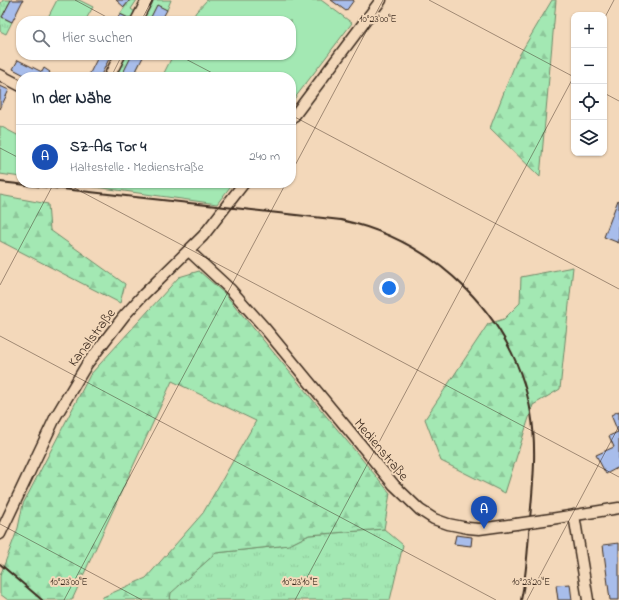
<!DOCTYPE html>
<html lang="de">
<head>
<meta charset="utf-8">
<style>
  body { margin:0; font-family:"Indie Flower",sans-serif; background:#f2f2f3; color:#1f2937 }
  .controls { position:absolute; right:12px; top:12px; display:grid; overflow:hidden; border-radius:8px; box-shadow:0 1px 3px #0004 }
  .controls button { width:36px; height:36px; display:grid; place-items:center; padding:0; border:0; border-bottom:1px solid #e0e1e3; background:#fff; color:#1f2937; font:20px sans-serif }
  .you { position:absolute; left:389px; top:288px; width:14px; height:14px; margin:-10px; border:3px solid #fff; border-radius:50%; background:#1a73e8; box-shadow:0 0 0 6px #1a73e833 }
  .badge { display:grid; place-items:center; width:26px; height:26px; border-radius:50%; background:#2563eb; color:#fff; font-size:13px; font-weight:700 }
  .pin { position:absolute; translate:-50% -33px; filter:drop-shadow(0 1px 2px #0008) }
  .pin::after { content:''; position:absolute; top:21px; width:14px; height:12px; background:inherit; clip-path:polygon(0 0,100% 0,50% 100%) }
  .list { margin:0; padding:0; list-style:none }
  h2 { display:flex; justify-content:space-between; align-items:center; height:52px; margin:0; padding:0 16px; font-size:17px }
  h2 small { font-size:13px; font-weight:400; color:#747a83 }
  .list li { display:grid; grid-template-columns:26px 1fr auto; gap:12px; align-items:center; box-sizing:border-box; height:64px; padding:0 16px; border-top:1px solid #e0e1e3 }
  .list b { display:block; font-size:15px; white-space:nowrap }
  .list p { margin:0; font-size:13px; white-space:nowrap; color:#747a83 }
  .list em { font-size:13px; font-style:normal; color:#747a83 }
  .icon { flex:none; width:22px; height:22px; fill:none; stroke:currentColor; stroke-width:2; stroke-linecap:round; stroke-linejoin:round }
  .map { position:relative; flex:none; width:619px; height:600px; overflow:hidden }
  .search { position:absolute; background:#fff; box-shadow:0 1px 3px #0004; left:16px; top:16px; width:280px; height:44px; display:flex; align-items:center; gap:10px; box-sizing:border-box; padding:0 14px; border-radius:16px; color:#747a83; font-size:15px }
  .panel { position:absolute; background:#fff; box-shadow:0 1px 3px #0004; left:16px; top:72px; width:280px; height:116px; border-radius:16px }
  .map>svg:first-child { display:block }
  .grass { fill:url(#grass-tufts); stroke:#6f8968 }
  .forest { fill:url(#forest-firs); stroke:#6f8968 }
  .green { fill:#a3e8b3; stroke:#6f8968 }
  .building { fill:#a8bdeb; stroke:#3b2a1e }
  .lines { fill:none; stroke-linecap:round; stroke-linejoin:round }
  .minor-casing { stroke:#3b2a1e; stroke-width:13 }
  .minor { stroke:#f3d8ba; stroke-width:10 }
  .rail { stroke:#3b2a1e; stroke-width:2 }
  .minor-bridge-casing { stroke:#3b2a1e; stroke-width:13; stroke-linecap:butt }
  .minor-bridge { stroke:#f3d8ba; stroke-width:10 }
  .ticks { fill:none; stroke:#3b2a1e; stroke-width:1; stroke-opacity:0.45 }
  .labels { text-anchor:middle; stroke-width:4; stroke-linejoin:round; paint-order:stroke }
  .street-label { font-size:14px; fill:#3b2a1e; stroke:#f3d8ba }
  .ticks-label { font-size:10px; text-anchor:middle; fill:#3b2a1e; stroke:#f3d8ba; stroke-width:4; stroke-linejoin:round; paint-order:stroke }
</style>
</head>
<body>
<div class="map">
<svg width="619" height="600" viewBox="0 0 619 600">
  <defs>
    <pattern id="grass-tufts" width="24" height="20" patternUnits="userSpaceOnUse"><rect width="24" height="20" fill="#a3e8b3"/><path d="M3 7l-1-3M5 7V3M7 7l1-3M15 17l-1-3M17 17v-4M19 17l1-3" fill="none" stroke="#8dc79a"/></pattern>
    <pattern id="forest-firs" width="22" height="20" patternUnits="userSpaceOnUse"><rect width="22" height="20" fill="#a3e8b3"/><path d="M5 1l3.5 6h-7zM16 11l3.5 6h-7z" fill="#8dc79a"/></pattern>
  </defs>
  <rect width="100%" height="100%" fill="#f3d8ba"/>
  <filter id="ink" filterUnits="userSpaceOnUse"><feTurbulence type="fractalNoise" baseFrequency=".025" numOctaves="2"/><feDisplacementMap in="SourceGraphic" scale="8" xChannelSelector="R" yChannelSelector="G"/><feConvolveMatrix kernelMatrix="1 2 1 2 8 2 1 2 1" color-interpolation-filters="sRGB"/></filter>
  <g filter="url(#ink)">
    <path class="grass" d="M 3,0 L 11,0 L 2,17 L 12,22 L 6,34 L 0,31 L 0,5 Z
      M 130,0 L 137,0 L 131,9 L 135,12 L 130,21 L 128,21 L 129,18 L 120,14 Z
      M 153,0 L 171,0 L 167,10 L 149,21 L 142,21 Z
      M 126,55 L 132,55 L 131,59 L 140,63 L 136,71 L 127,67 L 121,77 L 115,77 Z
      M 384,529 L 403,545 L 390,600 L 170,600 L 170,593 L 216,553 L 289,545 L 309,535 Z"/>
    <path class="forest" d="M 552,0 L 556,0 L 540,177 L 490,128 L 517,59 Z
      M 0,195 L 48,204 L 50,230 L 125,284 L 120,303 L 0,241 Z
      M 573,267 L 560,389 L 533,405 L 505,493 L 441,461 L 425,419 L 488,324 L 504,319 L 520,303 L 521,277 Z
      M 199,271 L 225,294 L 390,493 L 384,529 L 309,535 L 289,545 L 216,553 L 171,593 L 170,600 L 102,600 L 103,597 L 146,578 L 203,513 L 256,421 L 172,381 L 72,600 L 8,600 L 0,594 L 0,576 L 18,528 L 23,504 L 90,375 L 179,277 Z"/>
    <path class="green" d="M 57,0 L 79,0 L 93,7 L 85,21 L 46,21 Z
      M 207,0 L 321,0 L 352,23 L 291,103 L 291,77 L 162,77 L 173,55 L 291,55 L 291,21 L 191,21 L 196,12 Z
      M 0,126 L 21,137 L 21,177 L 0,174 Z
      M 67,183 L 233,183 L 217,204 Z"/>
    <path class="building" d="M 11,0 L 23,0 L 12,22 L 2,17 Z
      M 116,0 L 130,0 L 124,7 Z
      M 331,0 L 354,0 L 346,11 Z
      M 157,5 L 167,10 L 161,21 L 149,21 Z
      M 120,14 L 130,19 L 130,21 L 116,21 Z
      M 99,55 L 111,55 L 100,77 L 88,77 Z
      M 132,55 L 144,55 L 133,77 L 121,77 Z
      M 18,60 L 42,72 L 44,68 L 50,72 L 48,75 L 51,77 L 28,77 L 13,69 Z
      M 0,86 L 9,90 L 0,109 Z
      M 618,200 L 619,200 L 619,243 L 604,237 Z
      M 619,411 L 619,467 L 606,474 L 596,455 L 614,447 L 609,436 L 618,432 L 611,415 Z
      M 456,535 L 472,537 L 471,546 L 454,544 Z
      M 619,543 L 619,600 L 610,600 L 603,545 Z
      M 570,584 L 572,600 L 558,600 L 556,585 Z"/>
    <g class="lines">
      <defs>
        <path id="minor" d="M 136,21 L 147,0
          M 0,75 L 21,86
          M 109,77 L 120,55
          M 291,120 L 381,0
          M 189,251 L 231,290 L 263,326 L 394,485 L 420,510 L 434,519 L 448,524 L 468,528 L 479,529 L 516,524
          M 574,515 L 588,600
          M 551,519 L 619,508
          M 0,534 L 56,416 L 87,364 L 124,316 L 143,295 L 203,236 L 244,183"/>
      </defs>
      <use href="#minor" class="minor-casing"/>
      <use href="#minor" class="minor"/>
      <path class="rail" d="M 0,182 L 341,220 C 436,241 514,316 531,413 C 537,448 533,484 530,519 C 528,546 527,573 521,600
        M 0,564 L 42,600"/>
      <defs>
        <path id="minor-bridge" d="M 516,524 L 551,519"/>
      </defs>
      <use href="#minor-bridge" class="minor-bridge-casing"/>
      <use href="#minor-bridge" class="minor-bridge"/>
    </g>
  </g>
  <path class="ticks" d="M 75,0 L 114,21M 429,0 L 574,77M 604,19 L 614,0M 141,21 L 152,0M 178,55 L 220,77M 111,77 L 122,55M 604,93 L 619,101M 291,115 L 619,289M 0,148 L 21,159M 291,173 L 383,0M 65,183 L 619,477M 0,285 L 54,183M 0,336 L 496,600M 0,524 L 142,600M 64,600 L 286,183M 295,600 L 574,76M 527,600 L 619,426"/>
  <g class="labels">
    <g class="street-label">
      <text transform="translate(91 337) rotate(-53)" y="5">Kanalstraße</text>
      <text transform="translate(382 449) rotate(50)" y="5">Medienstraße</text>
    </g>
  </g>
  <g class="ticks-label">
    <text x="378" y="22">10°23'00"E</text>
    <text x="69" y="585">10°23'00"E</text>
    <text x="300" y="585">10°23'10"E</text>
    <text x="531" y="585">10°23'20"E</text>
  </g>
</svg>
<div class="controls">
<button>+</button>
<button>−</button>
<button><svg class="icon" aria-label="locate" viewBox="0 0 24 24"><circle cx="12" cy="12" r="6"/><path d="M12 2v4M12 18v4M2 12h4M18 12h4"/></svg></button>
<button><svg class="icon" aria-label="layers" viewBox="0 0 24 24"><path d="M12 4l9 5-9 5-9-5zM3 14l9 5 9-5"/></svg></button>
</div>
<div class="you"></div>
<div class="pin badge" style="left:484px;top:529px;background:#1a4fb4">A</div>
<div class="search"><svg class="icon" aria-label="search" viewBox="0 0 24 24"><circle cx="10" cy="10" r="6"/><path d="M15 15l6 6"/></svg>Hier suchen</div>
<section class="panel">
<h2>In der Nähe<small></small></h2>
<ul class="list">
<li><span class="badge" style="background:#1a4fb4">A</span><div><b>SZ-AG Tor 4</b><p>Haltestelle · Medienstraße</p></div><em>240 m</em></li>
</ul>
</section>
</div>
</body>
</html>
